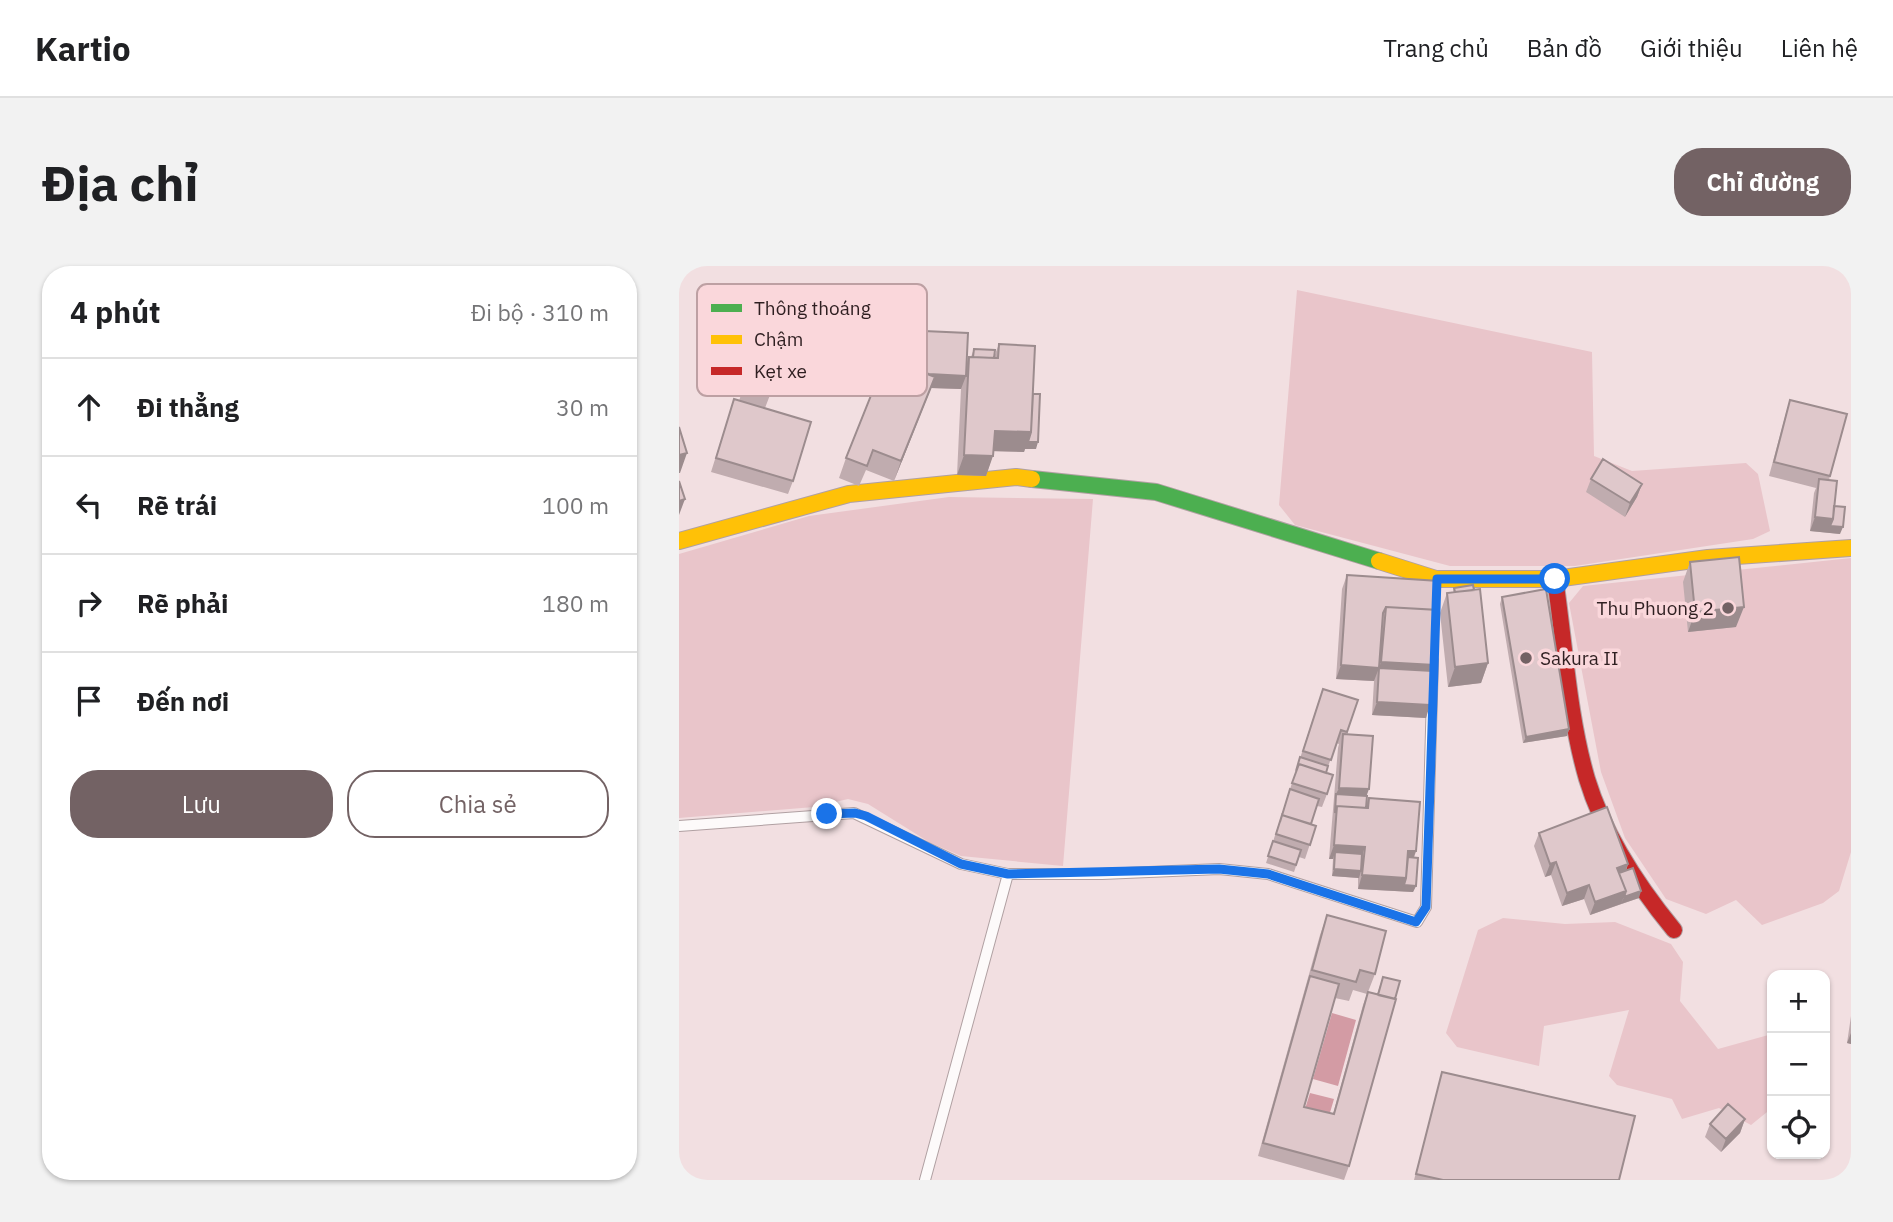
<!DOCTYPE html>
<html lang="vi">
<head>
<meta charset="utf-8">
<style>
  body { margin:0; font-family:"IBM Plex Sans",sans-serif; background:#f2f2f2; color:#202124 }
  .controls { position:absolute; right:21px; bottom:21px; display:grid; overflow:hidden; border-radius:14px; box-shadow:0 2px 5px #0004 }
  .controls button { width:63px; height:63px; display:grid; place-items:center; padding:0; border:0; border-bottom:2px solid #e0e0e0; background:#fff; color:#202124; font:35px sans-serif }
  .stop { position:absolute; width:21px; height:21px; margin:-16px; border:5px solid #1a73e8; border-radius:50%; background:#fff }
  .stop.end { background:#1a73e8; border-color:#fff; box-shadow:0 2px 7px #0008 }
  .list { margin:0; padding:0; list-style:none }
  h2 { display:flex; justify-content:space-between; align-items:center; height:91px; margin:0; padding:0 28px; font-size:30px }
  h2 small { font-size:23px; font-weight:400; color:#757577 }
  .list li { display:grid; grid-template-columns:46px 1fr auto; gap:21px; align-items:center; box-sizing:border-box; height:98px; padding:0 28px; border-top:2px solid #e0e0e0 }
  .list b { display:block; font-size:26px; white-space:nowrap }
  .list em { font-size:23px; font-style:normal; color:#757577 }
  .actions { display:flex; gap:14px; padding:21px 28px }
  .actions a { flex:1; padding:16px 0; border:2px solid #736264; border-radius:28px; text-align:center; font-size:24px; color:#736264 }
  .actions .main { background:#736264; color:#fff }
  .icon { flex:none; width:38px; height:38px; fill:none; stroke:currentColor; stroke-width:2; stroke-linecap:round; stroke-linejoin:round }
  .map { position:relative; flex:none; width:1172px; height:914px; overflow:hidden; border-radius:28px }
  header { display:flex; align-items:center; gap:42px; box-sizing:border-box; height:98px; padding:0 35px; background:#fff; border-bottom:2px solid #e0e0e0 }
  header strong { font-size:33px }
  nav { display:flex; gap:38px; margin-inline-start:auto; font-size:24px }
  .intro { display:flex; align-items:center; justify-content:space-between; box-sizing:border-box; height:168px; padding:0 42px }
  h1 { margin:0; font-size:49px }
  .button { padding:18px 32px; border-radius:28px; background:#736264; color:#fff; font-size:24px; font-weight:700 }
  main { display:flex; gap:42px; padding:0 42px }
  aside { flex:1; background:#fff; border-radius:28px; box-shadow:0 2px 5px #0004 }
  .map>svg:first-child { display:block }
  .green { fill:#e9c5ca }
  .water { fill:#d39ba4 }
  .lines { fill:none; stroke-linecap:round; stroke-linejoin:round }
  .lane-casing { stroke:#b0a0a2; stroke-width:12 }
  .fast-casing { stroke:#b0a0a2; stroke-width:18 }
  .slow-casing { stroke:#b0a0a2; stroke-width:18 }
  .jam-casing { stroke:#b0a0a2; stroke-width:18 }
  .lane { stroke:#fdfafa; stroke-width:10 }
  .fast { stroke:#4caf50; stroke-width:16 }
  .slow { stroke:#ffc107; stroke-width:16 }
  .jam { stroke:#c62828; stroke-width:16 }
  .wall { fill:#c0acaf; fill-rule:evenodd }
  .shaded-wall { fill:#9c8c8e }
  .building { fill:#dfc8cb; stroke:#9c8c8e; stroke-width:2 }
  .route { stroke:#1a73e8; stroke-width:9 }
  .poi-dot { fill:#736264; stroke:#fad7db; stroke-width:2.5 }
  .labels { text-anchor:middle; stroke-width:7; stroke-linejoin:round; paint-order:stroke }
  .poi-label { font-size:19px; fill:#2f1f21; stroke:#fad7db; text-anchor:end }
  .key { fill:#fad7db; stroke:#bda0a3; stroke-width:2 }
  .key-label { font-size:19px; fill:#2f1f21 }
</style>
</head>
<body>
<header>
<strong>Kartio</strong>
<nav><a>Trang chủ</a><a>Bản đồ</a><a>Giới thiệu</a><a>Liên hệ</a></nav>
</header>
<div class="intro"><h1>Địa chỉ</h1><a class="button">Chỉ đường</a></div>
<main>
<aside>
<h2>4 phút<small>Đi bộ · 310 m</small></h2>
<ul class="list">
<li><svg class="icon" aria-label="ahead" viewBox="0 0 24 24"><path d="M12 20V5M6 11l6-6 6 6"/></svg><div><b>Đi thẳng</b></div><em>30 m</em></li>
<li><svg class="icon" aria-label="left" viewBox="0 0 24 24"><path d="M17 20v-9H6M10 6l-5 5 5 5"/></svg><div><b>Rẽ trái</b></div><em>100 m</em></li>
<li><svg class="icon" aria-label="right" viewBox="0 0 24 24"><path d="M7 20v-9h11M14 6l5 5-5 5"/></svg><div><b>Rẽ phải</b></div><em>180 m</em></li>
<li><svg class="icon" aria-label="arrive" viewBox="0 0 24 24"><path d="M6 21V4h12l-3 4 3 4H6"/></svg><div><b>Đến nơi</b></div></li>
</ul>
<div class="actions"><a class="main">Lưu</a><a>Chia sẻ</a></div>
</aside>
<div class="map">
<svg width="1172" height="914" viewBox="0 0 1172 914">
  <rect width="100%" height="100%" fill="#f2dfe1"/>
  <path class="green" d="M 618,24 L 913,86 L 915,190 L 953,205 L 1067,197 L 1079,208 L 1091,265 L 1074,273 L 896,300 L 771,300 L 616,259 L 600,239 Z
    M 270,231 L 414,233 L 384,600 L 282,590 L 250,576 L 189,538 L 169,533 L 135,541 L 0,552 L 0,288 L 130,250 Z
    M 1172,292 L 1172,586 L 1160,625 L 1144,637 L 1083,659 L 1057,634 L 1027,648 L 987,633 L 946,572 L 922,506 L 890,337 L 904,320 Z
    M 824,652 L 886,658 L 936,656 L 992,678 L 1004,696 L 1001,735 L 1039,783 L 1093,768 L 1093,842 L 1072,859 L 1040,842 L 1003,853 L 993,833 L 938,819 L 930,810 L 950,744 L 865,760 L 860,800 L 778,781 L 767,767 L 799,664 Z"/>
  <path class="water" d="M 653,747 L 677,754 L 659,820 L 634,813 Z
    M 631,827 L 655,833 L 650,850 L 626,843 Z"/>
  <g class="lines">
    <defs>
      <path id="lane" d="M 0,560 L 175,547 L 282,598 L 329,608 L 423,608 L 540,603 L 589,608 L 738,656 L 747,641 L 754,394
        M 246,914 L 329,608"/>
      <path id="fast" d="M 353,213 L 477,226 L 700,295"/>
      <path id="slow" d="M 0,275 L 170,228 L 337,211 L 353,213
        M 700,295 L 757,313 L 876,313 L 1029,292 L 1172,282"/>
      <path id="jam" d="M 876,313 C 886,379 889,448 908,513 C 925,569 958,619 995,664"/>
    </defs>
    <use href="#lane" class="lane-casing"/>
    <use href="#fast" class="fast-casing"/>
    <use href="#slow" class="slow-casing"/>
    <use href="#jam" class="jam-casing"/>
    <use href="#lane" class="lane"/>
    <use href="#fast" class="fast"/>
    <use href="#slow" class="slow"/>
    <use href="#jam" class="jam"/>
  </g>
  <path class="wall" d="M 206,63 L 180,111 L 159,99 L 164,86 Z
    M 245,65 L 288,97 L 290,91 L 292,91 L 295,83 L 315,91 L 320,78 L 354,128 L 357,183 L 346,183 L 345,186 L 315,185 L 307,210 L 278,209 L 282,123 L 252,122 L 215,215 L 187,204 L 180,220 L 160,212 L 167,192 L 239,104 L 240,79 Z
    M 72,98 L 91,129 L 86,142 L 60,135 Z
    M 55,133 L 114,215 L 109,228 L 32,206 Z
    M 1111,134 L 1151,210 L 1150,214 L 1161,268 L 1131,265 L 1135,227 L 1137,222 L 1090,210 L 1107,147 Z
    M 912,213 L 963,218 L 958,231 L 946,251 L 907,226 Z
    M 1011,296 L 1057,361 L 1009,366 L 1004,316 Z
    M 668,309 L 760,315 L 754,405 L 747,452 L 693,449 L 695,415 L 657,413 L 663,323 Z
    M 775,322 L 809,397 L 802,417 L 769,421 L 761,347 L 768,327 L 774,326 Z
    M 823,331 L 890,463 L 888,470 L 844,477 L 821,338 Z
    M 679,434 L 667,469 L 688,530 L 687,539 L 690,532 L 737,585 L 735,592 L 737,620 L 734,626 L 679,623 L 679,612 L 653,610 L 654,593 L 650,593 L 659,482 L 660,478 L 657,477 L 647,507 L 648,528 L 643,541 L 638,540 L 632,558 L 637,560 L 626,593 L 620,591 L 615,606 L 587,597 L 639,437 Z
    M 860,567 L 949,598 L 947,605 L 960,632 L 911,649 L 905,633 L 883,640 L 872,609 L 866,611 L 855,580 Z
    M 648,649 L 696,708 L 689,726 L 698,728 L 704,711 L 670,900 L 665,914 L 579,890 L 641,669 ZM 674,724 L 688,728 L 684,739 L 654,848 L 625,841 L 656,732 L 670,735 Z
    M 1172,750 L 1172,778 L 1168,777 Z
    M 763,806 L 940,914 L 735,914 Z
    M 1066,853 L 1061,867 L 1042,886 L 1026,871 L 1031,858 Z"/>
  <path class="shaded-wall" d="M 211,49 L 206,63 L 180,111 L 185,97 Z
    M 243,108 L 287,110 L 282,123 L 252,122 L 215,215 L 222,195 Z
    M 316,165 L 352,166 L 359,176 L 357,183 L 346,183 L 345,186 L 309,185 Z
    M 8,187 L 1,207 L 0,207 L 0,189 Z
    M 285,189 L 314,190 L 307,210 L 278,209 Z
    M 963,218 L 958,231 L 946,251 L 951,237 Z
    M 6,233 L 0,249 L 0,235 Z
    M 1136,251 L 1154,253 L 1164,261 L 1161,268 L 1131,265 Z
    M 1065,341 L 1057,361 L 1009,366 L 1016,346 Z
    M 702,396 L 756,399 L 749,419 L 700,402 Z
    M 809,397 L 802,417 L 769,421 L 776,401 Z
    M 662,399 L 700,402 L 695,415 L 657,413 Z
    M 698,436 L 751,439 L 747,452 L 693,449 Z
    M 890,463 L 888,470 L 844,477 L 847,471 Z
    M 660,522 L 690,523 L 685,537 L 657,528 Z
    M 655,579 L 686,581 L 681,595 L 656,586 L 654,593 L 650,593 Z
    M 729,585 L 737,585 L 732,598 L 726,598 Z
    M 877,596 L 872,609 L 866,611 L 871,598 Z
    M 949,598 L 944,612 L 938,614 L 938,602 Z
    M 655,603 L 682,605 L 680,612 L 653,610 Z
    M 683,609 L 727,612 L 737,620 L 734,626 L 679,623 Z
    M 910,619 L 905,633 L 883,640 L 888,627 Z
    M 947,625 L 942,638 L 911,649 L 916,636 Z
    M 962,625 L 960,632 L 942,638 L 945,631 Z
    M 1172,767 L 1172,778 L 1168,777 Z
    M 1066,853 L 1061,867 L 1042,886 L 1047,873 Z"/>
  <path class="building" d="M 245,65 L 289,67 L 287,110 L 250,108 L 243,106 Z
    M 320,78 L 356,80 L 352,166 L 316,165 L 314,190 L 285,189 L 290,91 L 319,92 Z
    M 295,83 L 316,84 L 315,92 L 294,91 Z
    M 207,92 L 256,111 L 222,195 L 194,184 L 188,200 L 167,192 Z
    M 354,128 L 361,128 L 359,176 L 349,176 L 352,166 Z
    M 55,133 L 132,156 L 114,215 L 37,192 Z
    M 1111,134 L 1168,148 L 1151,210 L 1095,196 Z
    M 0,161 L 8,187 L 0,189 Z
    M 924,193 L 963,218 L 951,237 L 912,213 Z
    M 1140,213 L 1158,215 L 1154,253 L 1136,251 Z
    M 0,215 L 6,233 L 0,235 Z
    M 1155,240 L 1166,241 L 1164,261 L 1151,260 L 1154,253 Z
    M 1060,291 L 1065,341 L 1016,346 L 1011,296 Z
    M 668,309 L 760,315 L 758,344 L 707,341 L 704,347 L 700,402 L 662,399 Z
    M 794,319 L 795,324 L 776,326 L 775,322 Z
    M 801,323 L 809,397 L 776,401 L 768,327 Z
    M 867,323 L 890,463 L 847,471 L 823,331 Z
    M 707,341 L 760,344 L 756,399 L 702,396 Z
    M 700,402 L 754,405 L 751,439 L 698,436 Z
    M 644,423 L 679,434 L 668,466 L 662,464 L 652,494 L 624,485 Z
    M 664,468 L 694,470 L 690,523 L 660,522 Z
    M 621,491 L 649,500 L 647,507 L 620,498 L 617,505 Z
    M 620,498 L 654,509 L 648,528 L 613,517 Z
    M 611,523 L 640,533 L 632,558 L 603,549 L 601,556 Z
    M 657,528 L 688,530 L 687,542 L 658,540 L 656,547 Z
    M 690,532 L 741,536 L 737,585 L 729,585 L 727,612 L 683,609 L 686,581 L 655,579 L 658,540 L 689,542 Z
    M 928,541 L 949,598 L 938,602 L 947,625 L 916,636 L 910,619 L 888,627 L 877,596 L 871,598 L 860,567 Z
    M 603,549 L 637,560 L 631,579 L 597,568 Z
    M 594,575 L 622,584 L 617,599 L 589,590 Z
    M 656,586 L 683,588 L 682,605 L 655,603 Z
    M 729,591 L 739,592 L 737,620 L 725,619 L 727,612 Z
    M 954,602 L 962,625 L 945,631 L 947,625 L 940,607 Z
    M 648,649 L 707,665 L 696,708 L 681,704 L 677,716 L 633,704 Z
    M 631,710 L 660,718 L 625,841 L 655,848 L 689,726 L 717,733 L 670,900 L 584,877 Z
    M 704,711 L 721,715 L 716,733 L 699,729 Z
    M 763,806 L 956,850 L 940,914 L 764,914 L 737,908 Z
    M 1049,838 L 1066,853 L 1047,873 L 1031,858 Z"/>
  <g class="lines">
    <path class="route" d="M 148,548 L 176,547 L 187,550 L 282,598 L 329,608 L 540,603 L 589,608 L 737,656 L 747,641 L 758,313 L 876,313"/>
  </g>
  <g class="poi-dot">
    <circle cx="1049" cy="342" r="7"/>
    <circle cx="847" cy="392" r="7"/>
  </g>
  <g class="labels">
    <g class="poi-label">
      <text x="1035" y="349">Thu Phuong 2</text>
      <text x="861" y="399" text-anchor="start">Sakura II</text>
    </g>
  </g>
  <rect x="18" y="18" width="230" height="112" rx="10" class="key"/>
  <rect x="32" y="38" width="31" height="8" fill="#4caf50"/>
  <rect x="32" y="69" width="31" height="9" fill="#ffc107"/>
  <rect x="32" y="101" width="31" height="8" fill="#c62828"/>
  <g class="key-label">
    <text x="75" y="49">Thông thoáng</text>
    <text x="75" y="80">Chậm</text>
    <text x="75" y="112">Kẹt xe</text>
  </g>
</svg>
<div class="controls">
<button>+</button>
<button>−</button>
<button><svg class="icon" aria-label="locate" viewBox="0 0 24 24"><circle cx="12" cy="12" r="6"/><path d="M12 2v4M12 18v4M2 12h4M18 12h4"/></svg></button>
</div>
<div class="stop" style="left:876px;top:313px"></div>
<div class="stop end" style="left:148px;top:548px"></div>
</div>
</main>
</body>
</html>
